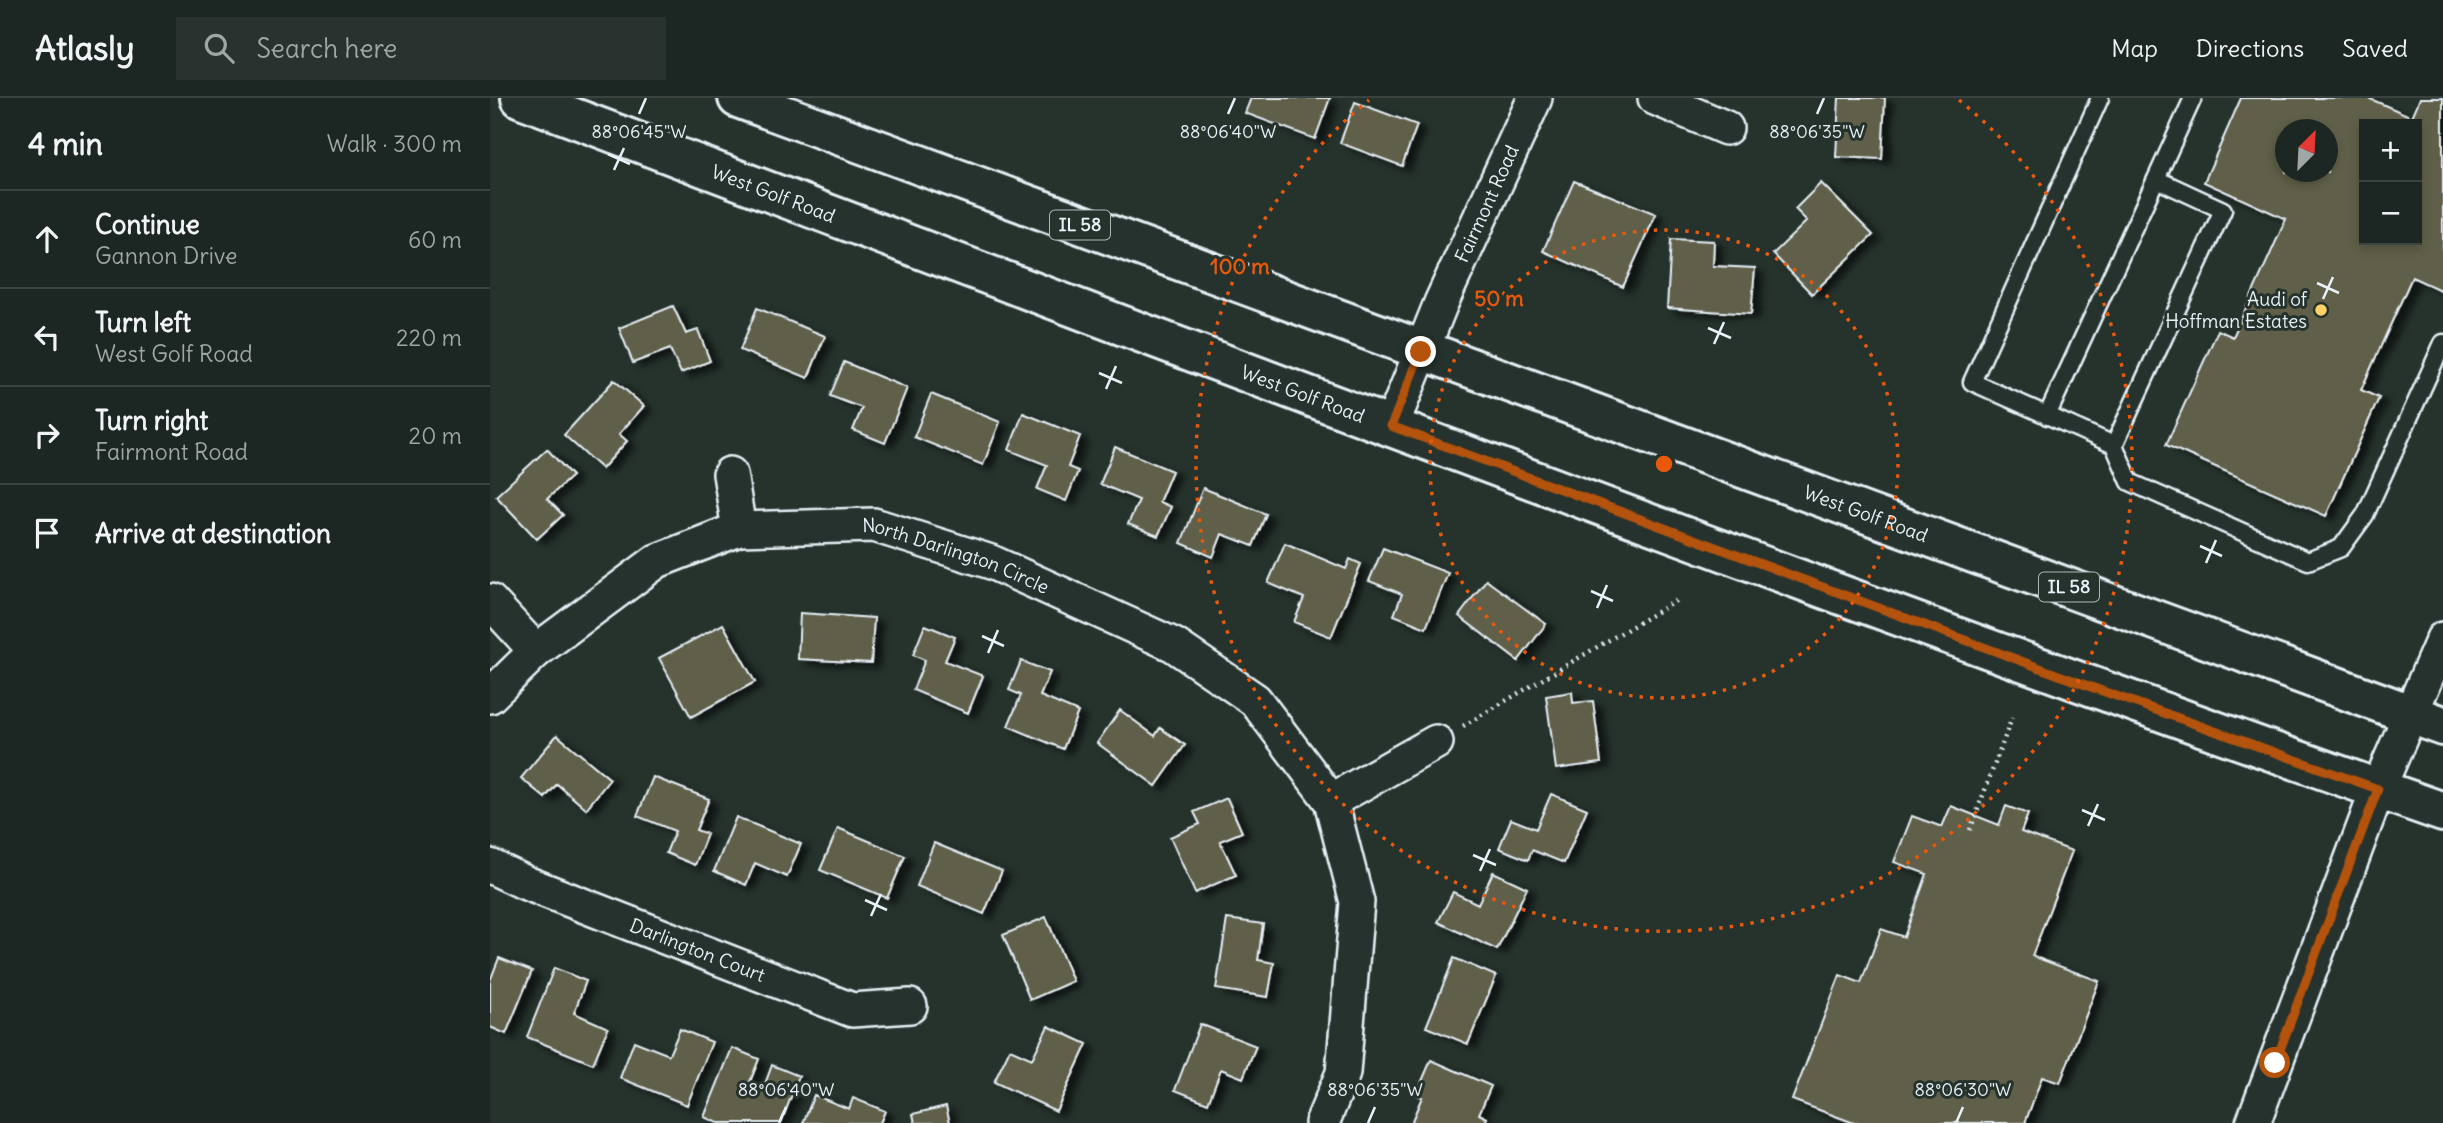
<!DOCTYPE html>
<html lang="en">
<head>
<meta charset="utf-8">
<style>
  body { margin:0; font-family:Delius,sans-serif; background:#29322f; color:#f1f3f6 }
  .controls { position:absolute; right:21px; top:21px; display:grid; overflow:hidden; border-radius:0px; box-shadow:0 4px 10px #0003 }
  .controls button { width:63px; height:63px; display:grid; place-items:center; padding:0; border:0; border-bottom:2px solid #3a4340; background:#1c2622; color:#f1f3f6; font:35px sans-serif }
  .compass { position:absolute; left:1785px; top:21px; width:63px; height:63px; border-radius:50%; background:#1c2622; box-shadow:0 4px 10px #0003; rotate:24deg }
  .stop { position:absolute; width:21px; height:21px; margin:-16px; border:5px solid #b45309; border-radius:50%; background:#fff }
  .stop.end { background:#b45309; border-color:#fff; box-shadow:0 2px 7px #0008 }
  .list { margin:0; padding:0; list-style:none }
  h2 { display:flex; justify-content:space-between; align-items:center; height:91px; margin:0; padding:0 28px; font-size:30px }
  h2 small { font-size:23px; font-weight:400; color:#a0a5a5 }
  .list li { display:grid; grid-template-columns:46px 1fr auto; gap:21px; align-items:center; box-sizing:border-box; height:98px; padding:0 28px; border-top:2px solid #3a4340 }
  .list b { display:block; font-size:26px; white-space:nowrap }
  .list p { margin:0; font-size:23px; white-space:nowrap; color:#a0a5a5 }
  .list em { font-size:23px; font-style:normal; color:#a0a5a5 }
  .icon { flex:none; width:38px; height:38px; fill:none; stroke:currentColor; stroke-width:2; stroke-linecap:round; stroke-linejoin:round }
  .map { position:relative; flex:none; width:1953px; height:1025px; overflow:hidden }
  header { display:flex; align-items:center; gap:42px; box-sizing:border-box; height:98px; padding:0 35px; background:#1c2622; border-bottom:2px solid #3a4340 }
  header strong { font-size:33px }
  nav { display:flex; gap:38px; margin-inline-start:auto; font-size:24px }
  .search { width:490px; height:63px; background:#29322f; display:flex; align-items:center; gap:18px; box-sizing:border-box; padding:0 24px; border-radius:0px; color:#a0a5a5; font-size:26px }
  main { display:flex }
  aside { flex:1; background:#1c2622 }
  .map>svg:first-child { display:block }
  .building { fill:#615e4a; stroke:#e8f1f8; stroke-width:2; fill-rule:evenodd; filter:url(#shadow) }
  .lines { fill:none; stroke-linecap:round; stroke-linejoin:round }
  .service-casing { stroke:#e8f1f8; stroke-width:21 }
  .minor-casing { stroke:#e8f1f8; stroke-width:38 }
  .primary-casing { stroke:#e8f1f8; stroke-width:44 }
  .path { stroke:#e8f1f8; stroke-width:4.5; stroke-dasharray:2 5; stroke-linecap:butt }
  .service { stroke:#26332d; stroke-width:16 }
  .minor { stroke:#26332d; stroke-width:33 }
  .primary { stroke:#26332d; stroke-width:38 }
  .route { stroke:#b45309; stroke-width:9 }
  .ticks { fill:none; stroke:#e8f1f8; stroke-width:2.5 }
  .ring { fill:none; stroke:#e8590c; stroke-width:3.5; stroke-dasharray:3.5 7 }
  .poi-dot { fill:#ffd166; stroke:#26332d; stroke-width:2.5 }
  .labels { text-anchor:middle; stroke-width:6; stroke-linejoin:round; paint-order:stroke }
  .shield { fill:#26332d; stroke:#aeb8bb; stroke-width:2 }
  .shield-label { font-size:18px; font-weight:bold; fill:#e8f1f8 }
  .street-label { font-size:19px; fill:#e8f1f8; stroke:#26332d }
  .poi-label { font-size:19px; fill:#e8f1f8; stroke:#26332d; text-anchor:end }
  .ticks-label { font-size:18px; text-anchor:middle; fill:#e8f1f8; stroke:#26332d; stroke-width:6; stroke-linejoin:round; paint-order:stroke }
  .centre { fill:#e8590c; stroke:#26332d; stroke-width:3.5 }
  .ring-label { font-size:21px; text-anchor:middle; font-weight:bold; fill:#e8590c; stroke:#26332d; stroke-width:6; stroke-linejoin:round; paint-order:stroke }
</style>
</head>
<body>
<header>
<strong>Atlasly</strong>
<div class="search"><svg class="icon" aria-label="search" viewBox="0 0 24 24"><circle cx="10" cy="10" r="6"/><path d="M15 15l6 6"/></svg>Search here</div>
<nav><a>Map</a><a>Directions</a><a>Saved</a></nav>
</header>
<main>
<aside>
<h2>4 min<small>Walk · 300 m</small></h2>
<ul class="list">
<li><svg class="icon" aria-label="ahead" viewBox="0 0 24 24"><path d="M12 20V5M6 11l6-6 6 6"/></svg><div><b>Continue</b><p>Gannon Drive</p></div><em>60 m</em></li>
<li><svg class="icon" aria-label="left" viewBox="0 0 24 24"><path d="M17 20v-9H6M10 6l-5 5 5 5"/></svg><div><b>Turn left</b><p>West Golf Road</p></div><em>220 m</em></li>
<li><svg class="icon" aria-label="right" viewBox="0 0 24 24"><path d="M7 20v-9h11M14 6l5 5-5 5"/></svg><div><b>Turn right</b><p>Fairmont Road</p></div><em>20 m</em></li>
<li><svg class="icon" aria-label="arrive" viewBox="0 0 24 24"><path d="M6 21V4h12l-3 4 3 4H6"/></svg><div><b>Arrive at destination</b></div></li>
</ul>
</aside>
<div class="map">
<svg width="1953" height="1025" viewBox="0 0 1953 1025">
  <defs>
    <filter id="shadow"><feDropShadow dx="8" dy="4.5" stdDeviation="3.5" flood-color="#0009"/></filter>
  </defs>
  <rect width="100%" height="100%" fill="#26332d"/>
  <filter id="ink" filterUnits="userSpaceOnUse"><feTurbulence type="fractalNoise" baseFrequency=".0143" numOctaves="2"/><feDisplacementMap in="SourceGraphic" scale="14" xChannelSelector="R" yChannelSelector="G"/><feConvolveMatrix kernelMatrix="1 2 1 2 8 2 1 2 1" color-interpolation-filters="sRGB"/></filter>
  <g filter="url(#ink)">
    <path class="building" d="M 761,0 L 840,0 L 825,41 L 755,15 Z
      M 1349,0 L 1395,0 L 1392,61 L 1346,59 Z
      M 1751,0 L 1878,0 L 1922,19 L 1930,0 L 1953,0 L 1953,185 L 1950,192 L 1922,179 L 1871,292 L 1889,300 L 1836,418 L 1676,347 L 1728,232 L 1743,239 L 1796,121 L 1714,84 ZM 1874,26 L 1927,26 L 1927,142 L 1874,142 ZM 1796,32 L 1838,32 L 1838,74 L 1796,74 Z
      M 865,4 L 927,27 L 912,68 L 850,45 Z
      M 1084,83 L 1166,116 L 1133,189 L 1053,153 Z
      M 1331,85 L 1383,137 L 1322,196 L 1283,156 L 1317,123 L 1305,111 Z
      M 1181,141 L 1224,143 L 1223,168 L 1265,170 L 1261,216 L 1177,210 Z
      M 183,208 L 196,236 L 208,232 L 220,263 L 191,275 L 180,251 L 143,265 L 129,230 Z
      M 267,210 L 335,238 L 318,280 L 250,252 Z
      M 354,264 L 417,290 L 395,345 L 363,332 L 372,310 L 340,298 Z
      M 124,282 L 154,308 L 129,336 L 137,343 L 112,371 L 74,337 Z
      M 441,296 L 510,324 L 493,367 L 424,339 Z
      M 533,315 L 590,338 L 578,369 L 588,373 L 576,403 L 547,391 L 557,367 L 519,352 Z
      M 625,349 L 682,373 L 669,404 L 681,409 L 668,438 L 638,426 L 649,402 L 610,386 Z
      M 57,351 L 82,378 L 57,401 L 73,417 L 47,441 L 6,398 Z
      M 713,390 L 776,416 L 763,448 L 732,436 L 723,459 L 691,445 Z
      M 795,445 L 856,471 L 860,461 L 871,466 L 841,539 L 804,524 L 814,500 L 778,485 Z
      M 893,450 L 958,475 L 936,530 L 904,517 L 912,496 L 879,483 Z
      M 996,482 L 1056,526 L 1028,563 L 969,518 Z
      M 310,515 L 384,520 L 381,565 L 308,561 Z
      M 233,526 L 265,584 L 201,619 L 169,560 Z
      M 435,527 L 465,539 L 455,563 L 493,578 L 478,615 L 423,592 L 435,562 L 423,557 Z
      M 531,563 L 560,574 L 550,598 L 588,614 L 573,651 L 518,628 L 531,597 L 519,592 Z
      M 1082,594 L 1083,605 L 1103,603 L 1111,665 L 1066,671 L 1056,598 Z
      M 630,612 L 665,638 L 670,630 L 695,647 L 666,688 L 607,645 Z
      M 67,637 L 120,681 L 96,711 L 67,686 L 55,700 L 31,680 Z
      M 163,679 L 219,701 L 206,732 L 217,736 L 205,767 L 176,755 L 185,733 L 147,718 Z
      M 1061,696 L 1097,711 L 1074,765 L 1042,752 L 1038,762 L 1009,750 L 1021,721 L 1046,731 Z
      M 737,700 L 752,734 L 730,743 L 746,777 L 705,795 L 680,739 L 710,726 L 704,714 Z
      M 1461,708 L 1509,727 L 1516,708 L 1538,716 L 1531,734 L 1582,753 L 1542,858 L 1609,883 L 1570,985 L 1552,979 L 1535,1025 L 1364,1025 L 1302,1002 L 1350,877 L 1371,885 L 1391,831 L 1414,839 L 1437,776 L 1404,764 L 1422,718 L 1452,729 Z
      M 246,719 L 311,746 L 297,779 L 265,765 L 256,787 L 224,773 Z
      M 348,730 L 415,758 L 397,800 L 330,772 Z
      M 444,745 L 512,773 L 494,816 L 427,788 Z
      M 1003,774 L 1037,790 L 1007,852 L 948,824 L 963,794 L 988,806 Z
      M 556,819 L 583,883 L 540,902 L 513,837 Z
      M 737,821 L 773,826 L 768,862 L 784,865 L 778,899 L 726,891 Z
      M 9,860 L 42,873 L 16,936 L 0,929 L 0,883 Z
      M 964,860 L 1006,878 L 978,946 L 936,929 Z
      M 64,870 L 96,883 L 84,915 L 118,930 L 103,966 L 37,939 Z
      M 710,926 L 766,948 L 753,980 L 731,971 L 718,1005 L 685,992 Z
      M 558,928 L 597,946 L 566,1013 L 504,984 L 520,951 L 542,961 Z
      M 190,931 L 222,944 L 197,1007 L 130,980 L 144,943 L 179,957 Z
      M 242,950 L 269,961 L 258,989 L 272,994 L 282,967 L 309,978 L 291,1025 L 228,1025 L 214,1019 Z
      M 941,962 L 1001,988 L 989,1016 L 997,1020 L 994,1025 L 921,1025 L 932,999 L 926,997 Z
      M 324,997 L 359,1011 L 363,1000 L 395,1013 L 390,1025 L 313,1025 Z
      M 456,1008 L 460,1025 L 425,1025 L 423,1016 Z"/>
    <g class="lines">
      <defs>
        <path id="service" d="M 1610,0 L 1482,284 L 1624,347 L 1640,384 L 1818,463 L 1851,450 L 1875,417 L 1953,245
          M 1557,318 L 1666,81
          M 1624,347 L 1733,112 L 1666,81 L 1703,0"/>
        <g id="minor">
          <path d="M 1165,0 L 1236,30"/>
          <path id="s1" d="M 901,329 L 951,205 L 1045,0"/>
          <path d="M 240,376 L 249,431"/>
          <path d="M 0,503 L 46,553"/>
          <path id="s2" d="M 0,598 L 46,553 L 167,463 L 249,431 L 384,427 L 501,464 L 684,547 L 765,602 L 841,703 L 867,804 L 853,975 L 832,1025"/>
          <path d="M 841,703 L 946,644"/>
          <path id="s3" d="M 0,768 L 36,785 L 362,912 L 420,908"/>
          <path d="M 1763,1025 L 1888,691 L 1953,541"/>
        </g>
        <g id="primary">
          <path id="s4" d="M 31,0 C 670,241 1308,487 1953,714"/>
          <path id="s5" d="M 248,0 L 1953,628"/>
        </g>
      </defs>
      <use href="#service" class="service-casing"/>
      <use href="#minor" class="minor-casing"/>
      <use href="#primary" class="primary-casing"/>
      <path class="path" d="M 973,628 L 1187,502
        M 1480,732 L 1522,620"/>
      <use href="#service" class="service"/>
      <use href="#minor" class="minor"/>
      <use href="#primary" class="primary"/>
    </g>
  </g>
  <g class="lines" filter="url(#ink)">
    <path class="route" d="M 931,254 L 901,328 L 1601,589 L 1888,691 L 1785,965"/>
  </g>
  <path class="ticks" d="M 149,16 L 156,0M 738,16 L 745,0M 1327,16 L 1334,0M 118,56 L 140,66M 124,72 L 134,50M 1827,185 L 1849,195M 1833,201 L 1843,179M 1218,230 L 1241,240M 1224,246 L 1234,224M 609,275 L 632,285M 616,291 L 626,268M 1710,448 L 1732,458M 1716,465 L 1726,442M 1101,493 L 1123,503M 1107,510 L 1117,487M 492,538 L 514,548M 498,555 L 508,532M 1592,712 L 1615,722M 1598,728 L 1608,706M 983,757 L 1006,767M 990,773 L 1000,751M 375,802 L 397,812M 381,818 L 391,796M 289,1025 L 296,1009M 878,1025 L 885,1009M 1466,1025 L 1473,1009"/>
  <g class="ring">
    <circle cx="1174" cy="366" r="234"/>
    <path d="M1469 2A468 468 0 1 1 879 2"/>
  </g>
  <circle class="poi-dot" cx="1831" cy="212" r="7"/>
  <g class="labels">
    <g class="shield">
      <rect x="560" y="112.5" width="60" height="29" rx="5"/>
      <rect x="1549" y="474.5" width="60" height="29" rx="5"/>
    </g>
    <g class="shield-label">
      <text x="590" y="133">IL 58</text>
      <text x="1579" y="495">IL 58</text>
    </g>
    <g class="street-label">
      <text dy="7" stroke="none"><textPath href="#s4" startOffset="270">West Golf Road</textPath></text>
      <text dy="7" stroke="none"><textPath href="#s1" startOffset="243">Fairmont Road</textPath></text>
      <text dy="7" stroke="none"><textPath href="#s4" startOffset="836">West Golf Road</textPath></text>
      <text dy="7" stroke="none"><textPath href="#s5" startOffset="1202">West Golf Road</textPath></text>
      <text dy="7" stroke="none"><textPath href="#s2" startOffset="525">North Darlington Circle</textPath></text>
      <text dy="7" stroke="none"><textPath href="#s3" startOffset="224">Darlington Court</textPath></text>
    </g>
    <g class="poi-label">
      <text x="1817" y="208">Audi of<tspan x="1817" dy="22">Hoffman Estates</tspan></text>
    </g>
  </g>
  <g class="ticks-label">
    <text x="149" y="40">88°06'45"W</text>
    <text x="738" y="40">88°06'40"W</text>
    <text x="1327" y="40">88°06'35"W</text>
    <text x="296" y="998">88°06'40"W</text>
    <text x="885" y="998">88°06'35"W</text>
    <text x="1473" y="998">88°06'30"W</text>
  </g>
  <circle cx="1174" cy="366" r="10" class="centre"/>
  <g class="ring-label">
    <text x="750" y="176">100 m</text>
    <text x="1009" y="208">50 m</text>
  </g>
</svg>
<div class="controls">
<button>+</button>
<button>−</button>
</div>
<svg class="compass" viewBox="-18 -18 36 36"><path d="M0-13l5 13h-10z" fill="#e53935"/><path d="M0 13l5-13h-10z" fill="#a0a5a5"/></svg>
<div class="stop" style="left:1785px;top:965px"></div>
<div class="stop end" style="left:931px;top:254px"></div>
</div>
</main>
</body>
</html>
